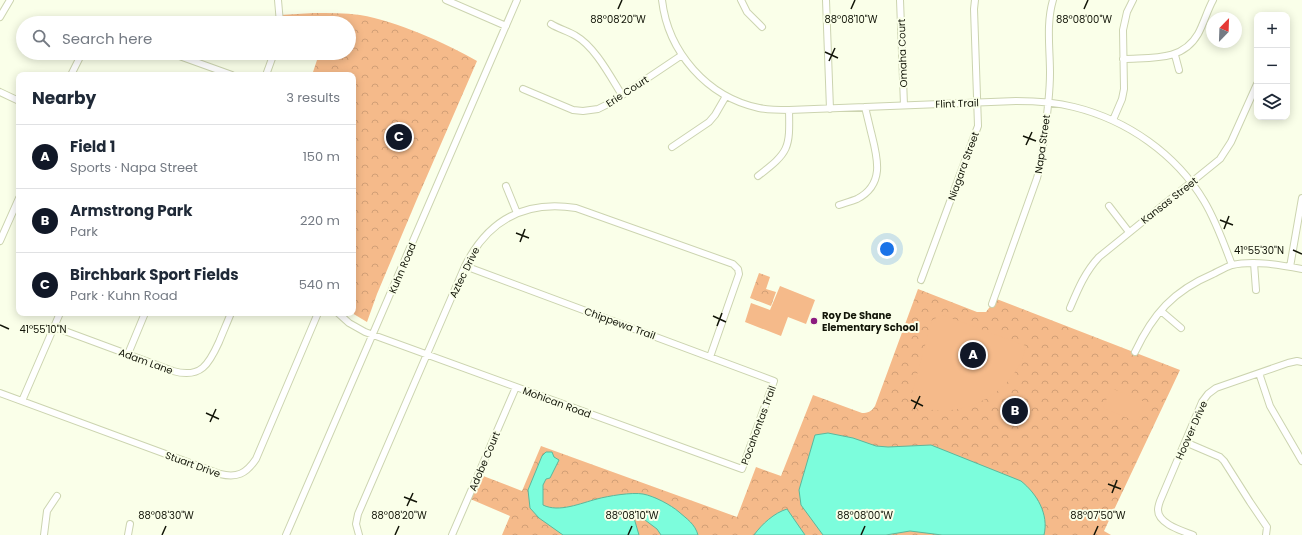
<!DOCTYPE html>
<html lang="en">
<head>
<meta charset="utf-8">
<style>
  body { margin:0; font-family:Poppins,sans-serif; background:#f2f2f3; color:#1f2937 }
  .controls { position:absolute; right:12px; top:12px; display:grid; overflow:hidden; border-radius:8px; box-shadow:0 2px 10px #0003 }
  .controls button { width:36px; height:36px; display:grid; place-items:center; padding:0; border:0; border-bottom:1px solid #e0e1e3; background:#fff; color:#1f2937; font:20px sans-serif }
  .compass { position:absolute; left:1206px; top:12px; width:36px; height:36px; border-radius:50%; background:#fff; box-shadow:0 2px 10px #0003; rotate:23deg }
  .you { position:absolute; left:887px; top:249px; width:14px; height:14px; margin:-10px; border:3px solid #fff; border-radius:50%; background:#1a73e8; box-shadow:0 0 0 6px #1a73e833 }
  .badge { display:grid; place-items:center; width:26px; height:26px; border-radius:50%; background:#111827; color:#fff; font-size:13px; font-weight:700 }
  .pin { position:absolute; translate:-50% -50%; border:2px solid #fff; box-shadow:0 1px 4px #0006 }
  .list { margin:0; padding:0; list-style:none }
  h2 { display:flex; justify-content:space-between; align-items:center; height:52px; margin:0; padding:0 16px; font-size:17px }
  h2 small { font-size:13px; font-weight:400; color:#747a83 }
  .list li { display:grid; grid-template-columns:26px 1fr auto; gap:12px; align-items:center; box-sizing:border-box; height:64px; padding:0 16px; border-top:1px solid #e0e1e3 }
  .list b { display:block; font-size:15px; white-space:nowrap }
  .list p { margin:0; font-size:13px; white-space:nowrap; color:#747a83 }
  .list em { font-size:13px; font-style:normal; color:#747a83 }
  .icon { flex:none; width:22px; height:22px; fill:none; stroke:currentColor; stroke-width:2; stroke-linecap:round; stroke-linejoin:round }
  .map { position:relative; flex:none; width:1302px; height:535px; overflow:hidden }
  .search { position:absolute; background:#fff; box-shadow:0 2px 10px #0003; left:16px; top:16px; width:340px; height:44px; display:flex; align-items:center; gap:10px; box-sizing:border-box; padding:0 14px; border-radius:22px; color:#747a83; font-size:15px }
  .panel { position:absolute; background:#fff; box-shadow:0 2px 10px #0003; left:16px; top:72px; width:340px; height:244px; border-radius:8px }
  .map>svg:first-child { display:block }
  .park { fill:url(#park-crowns) }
  .pitch { fill:#f5ba8a }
  .water { fill:#7cfddc; stroke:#5cb79c }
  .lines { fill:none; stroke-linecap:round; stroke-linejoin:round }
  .minor-casing { stroke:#ccd4b0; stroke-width:8 }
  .minor { stroke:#fff; stroke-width:6 }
  .ticks { fill:none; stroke:#121508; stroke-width:1.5 }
  .poi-dot { fill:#8c1c7f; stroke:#faffe9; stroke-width:1.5 }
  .labels { text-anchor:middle; stroke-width:4; stroke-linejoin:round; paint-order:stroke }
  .street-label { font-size:10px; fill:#121508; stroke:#faffe9 }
  .poi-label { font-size:10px; font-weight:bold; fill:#121508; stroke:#faffe9; text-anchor:start }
  .ticks-label { font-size:10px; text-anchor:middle; fill:#121508; stroke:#faffe9; stroke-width:4; stroke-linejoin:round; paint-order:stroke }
</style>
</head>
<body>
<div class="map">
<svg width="1302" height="535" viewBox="0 0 1302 535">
  <defs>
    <pattern id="park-crowns" width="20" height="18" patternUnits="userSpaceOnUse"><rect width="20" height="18" fill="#f5ba8a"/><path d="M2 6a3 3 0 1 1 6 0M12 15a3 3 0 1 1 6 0" fill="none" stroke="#d19f76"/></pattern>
  </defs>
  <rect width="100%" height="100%" fill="#faffe9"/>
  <path class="park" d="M 314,13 C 329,13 345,13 360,15 C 397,21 445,43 477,61 L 417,199 L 377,294 L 367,322 L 352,313 L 353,75 L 312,75 L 317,60 L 299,53 L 349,53 L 349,23 L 280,23 L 280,15 Z
    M 759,273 L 770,277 L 766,289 L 776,292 L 771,306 L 750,298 Z
    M 918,289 L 977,312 L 986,312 L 992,304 L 994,298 L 1180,370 L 1104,531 L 1111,535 L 502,535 L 510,516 L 468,498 L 478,474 L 522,491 L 541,446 L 737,517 L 756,467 L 781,476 L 813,395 L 862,413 C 868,413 871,412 875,406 Z"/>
  <path class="pitch" d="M 780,286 L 815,300 L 806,324 L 788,317 L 781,336 L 745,322 L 751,303 L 770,310 Z
    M 943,315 L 1026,346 C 1024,352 1023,358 1020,364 C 1003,395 968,414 933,410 C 925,409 917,406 909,404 L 932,320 Z
    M 1111,388 L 1145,402 L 1138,422 L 1103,408 Z"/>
  <path class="water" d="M 828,433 L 853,438 L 876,446 L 888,447 L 931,445 L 1021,481 C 1037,494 1049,514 1044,535 L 942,535 L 910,531 L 886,535 L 823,535 L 801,505 L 799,490 L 815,435 Z
    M 546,452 L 552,452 L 554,457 L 559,460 L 550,478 L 546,479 L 543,485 L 543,505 C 559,513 581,503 597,499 C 608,496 632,492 643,494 C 654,496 671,505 679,512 C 687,519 695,524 698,535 L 661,535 L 657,529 L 637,514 L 635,515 L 634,518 L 639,535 L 563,535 L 539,518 L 530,508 L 528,490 L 542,456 Z
    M 787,509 L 805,535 L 754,535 C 762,524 774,513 787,509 Z"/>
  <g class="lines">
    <defs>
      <path id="minor" d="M 278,0 L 280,23
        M 446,0 L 506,26
        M 662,0 C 668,52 707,97 759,108 C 769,110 779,110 789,110 L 1016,101 C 1035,101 1055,102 1074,107 C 1127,120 1176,154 1204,201 C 1216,221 1224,244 1232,265
        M 741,0 L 747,12 L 762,27
        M 826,0 L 830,109
        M 900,0 L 904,105
        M 0,17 L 10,0
        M 551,24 C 559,29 568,31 576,36 C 595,47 610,76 622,95
        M 171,53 L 232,75
        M 1175,55 L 1179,70
        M 1123,59 C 1151,57 1182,62 1198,34 C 1204,23 1207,11 1213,0
        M 71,75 L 82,53
        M 266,75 L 274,53
        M 523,89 L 573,110 L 583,111 L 598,109 L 612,102 L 682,55
        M 0,92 L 19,101
        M 1113,120 L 1122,99 L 1124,89 L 1123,30 L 1127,12 L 1133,0
        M 672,147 L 709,122 L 715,115 L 726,96
        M 758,176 C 789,152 790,149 789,110
        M 506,186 L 517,213
        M 839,205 C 845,203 852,201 857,199 C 886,184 877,156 871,132 C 869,124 867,115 865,107
        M 1109,206 L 1129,232
        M 0,241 L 19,198
        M 1254,263 L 1256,290
        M 1290,267 L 1302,198
        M 921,280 L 978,126 L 974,9 L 975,0
        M 992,304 L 1037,178 L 1040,167 C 1044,136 1050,104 1050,73 C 1050,48 1046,24 1053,0
        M 1070,308 C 1078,289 1085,272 1099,257 L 1220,159 L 1231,142 L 1257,84
        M 1161,311 L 1181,328
        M 338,313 L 349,323 L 365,332 L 742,469 L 774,381 L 465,266
        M 54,327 L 173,371 C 201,379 209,364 219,342 C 223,332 227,323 231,313
        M 1135,352 C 1153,314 1173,291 1213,274 C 1219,271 1226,267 1232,265 C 1253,260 1281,265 1302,269
        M 128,354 L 145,313
        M 1259,373 L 1270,406 L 1302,461
        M 0,393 L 220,474 C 237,478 246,474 256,459 L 318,313
        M 22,401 L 60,313
        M 1185,442 L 1220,457 L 1224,461 L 1250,502 L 1267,527 L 1266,535
        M 44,535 L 47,511 L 57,496
        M 128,535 L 130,524
        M 286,535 L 517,0
        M 359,535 L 356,524 L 358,514 L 465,266 C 488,220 525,200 576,208 L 733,264 L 738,269 L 739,274 L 710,357
        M 452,535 L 516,387
        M 1193,535 C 1183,531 1158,524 1158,510 C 1158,507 1159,504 1160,501 L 1202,402 L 1208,394 L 1216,388 L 1288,363 L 1297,361 L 1302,362"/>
    </defs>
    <use href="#minor" class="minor-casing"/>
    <use href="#minor" class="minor"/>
  </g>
  <path class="ticks" d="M 618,9 L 622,0M 851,9 L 855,0M 1084,9 L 1088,0M 825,52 L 838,58M 829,61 L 835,48M 1023,136 L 1036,141M 1026,145 L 1032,132M 1220,220 L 1233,225M 1224,229 L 1229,216M 516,233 L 529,238M 520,242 L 525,229M 1293,250 L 1302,254M 713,316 L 726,322M 0,325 L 9,329M 717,326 L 722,313M 911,400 L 923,406M 914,409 L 920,396M 206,413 L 219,419M 210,422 L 216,409M 1108,484 L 1121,489M 1112,493 L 1117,480M 404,497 L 417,502M 407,506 L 413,493M 162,535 L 166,526M 395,535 L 399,526M 628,535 L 632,526M 861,535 L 865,526M 1094,535 L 1098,526"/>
  <circle class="poi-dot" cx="814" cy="321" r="4"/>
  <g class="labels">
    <g class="street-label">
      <text transform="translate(902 53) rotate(-92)" y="4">Omaha Court</text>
      <text transform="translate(627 91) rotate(-33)" y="4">Erie Court</text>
      <text transform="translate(957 103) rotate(-2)" y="4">Flint Trail</text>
      <text transform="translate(1042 144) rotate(-82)" y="4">Napa Street</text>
      <text transform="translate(963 166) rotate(-70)" y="4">Niagara Street</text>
      <text transform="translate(1169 200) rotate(-38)" y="4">Kansas Street</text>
      <text transform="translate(402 268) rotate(-67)" y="4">Kuhn Road</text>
      <text transform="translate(464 272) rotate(-64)" y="4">Aztec Drive</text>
      <text transform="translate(620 323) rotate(20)" y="4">Chippewa Trail</text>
      <text transform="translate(146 361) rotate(20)" y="4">Adam Lane</text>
      <text transform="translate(557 402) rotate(20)" y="4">Mohican Road</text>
      <text transform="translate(758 425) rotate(-70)" y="4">Pocahontas Trail</text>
      <text transform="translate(1191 430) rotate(-66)" y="4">Hoover Drive</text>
      <text transform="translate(484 461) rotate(-67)" y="4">Adobe Court</text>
      <text transform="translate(193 464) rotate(20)" y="4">Stuart Drive</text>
    </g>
    <g class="poi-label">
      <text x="822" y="319">Roy De Shane<tspan x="822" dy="12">Elementary School</tspan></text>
    </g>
  </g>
  <g class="ticks-label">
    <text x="618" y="23">88°08'20"W</text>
    <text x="851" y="23">88°08'10"W</text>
    <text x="1084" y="23">88°08'00"W</text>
    <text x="1259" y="254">41°55'30"N</text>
    <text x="43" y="333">41°55'10"N</text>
    <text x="166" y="519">88°08'30"W</text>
    <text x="399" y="519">88°08'20"W</text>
    <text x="632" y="519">88°08'10"W</text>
    <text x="865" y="519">88°08'00"W</text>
    <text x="1098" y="519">88°07'50"W</text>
  </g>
</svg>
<div class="controls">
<button>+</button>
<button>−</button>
<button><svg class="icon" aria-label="layers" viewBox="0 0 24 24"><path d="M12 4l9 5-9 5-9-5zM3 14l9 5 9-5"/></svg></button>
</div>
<svg class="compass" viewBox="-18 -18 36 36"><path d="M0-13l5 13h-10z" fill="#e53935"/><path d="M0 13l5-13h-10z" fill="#747a83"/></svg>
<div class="you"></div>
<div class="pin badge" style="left:973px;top:355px">A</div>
<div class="pin badge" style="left:1015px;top:411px">B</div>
<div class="pin badge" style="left:399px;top:137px">C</div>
<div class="search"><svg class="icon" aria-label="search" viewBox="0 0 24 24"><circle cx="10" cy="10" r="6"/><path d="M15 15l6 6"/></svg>Search here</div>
<section class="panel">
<h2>Nearby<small>3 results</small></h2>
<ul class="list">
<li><span class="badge">A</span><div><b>Field 1</b><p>Sports · Napa Street</p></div><em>150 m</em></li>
<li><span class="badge">B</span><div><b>Armstrong Park</b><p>Park</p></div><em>220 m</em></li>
<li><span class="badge">C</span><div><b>Birchbark Sport Fields</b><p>Park · Kuhn Road</p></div><em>540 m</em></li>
</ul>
</section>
</div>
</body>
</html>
